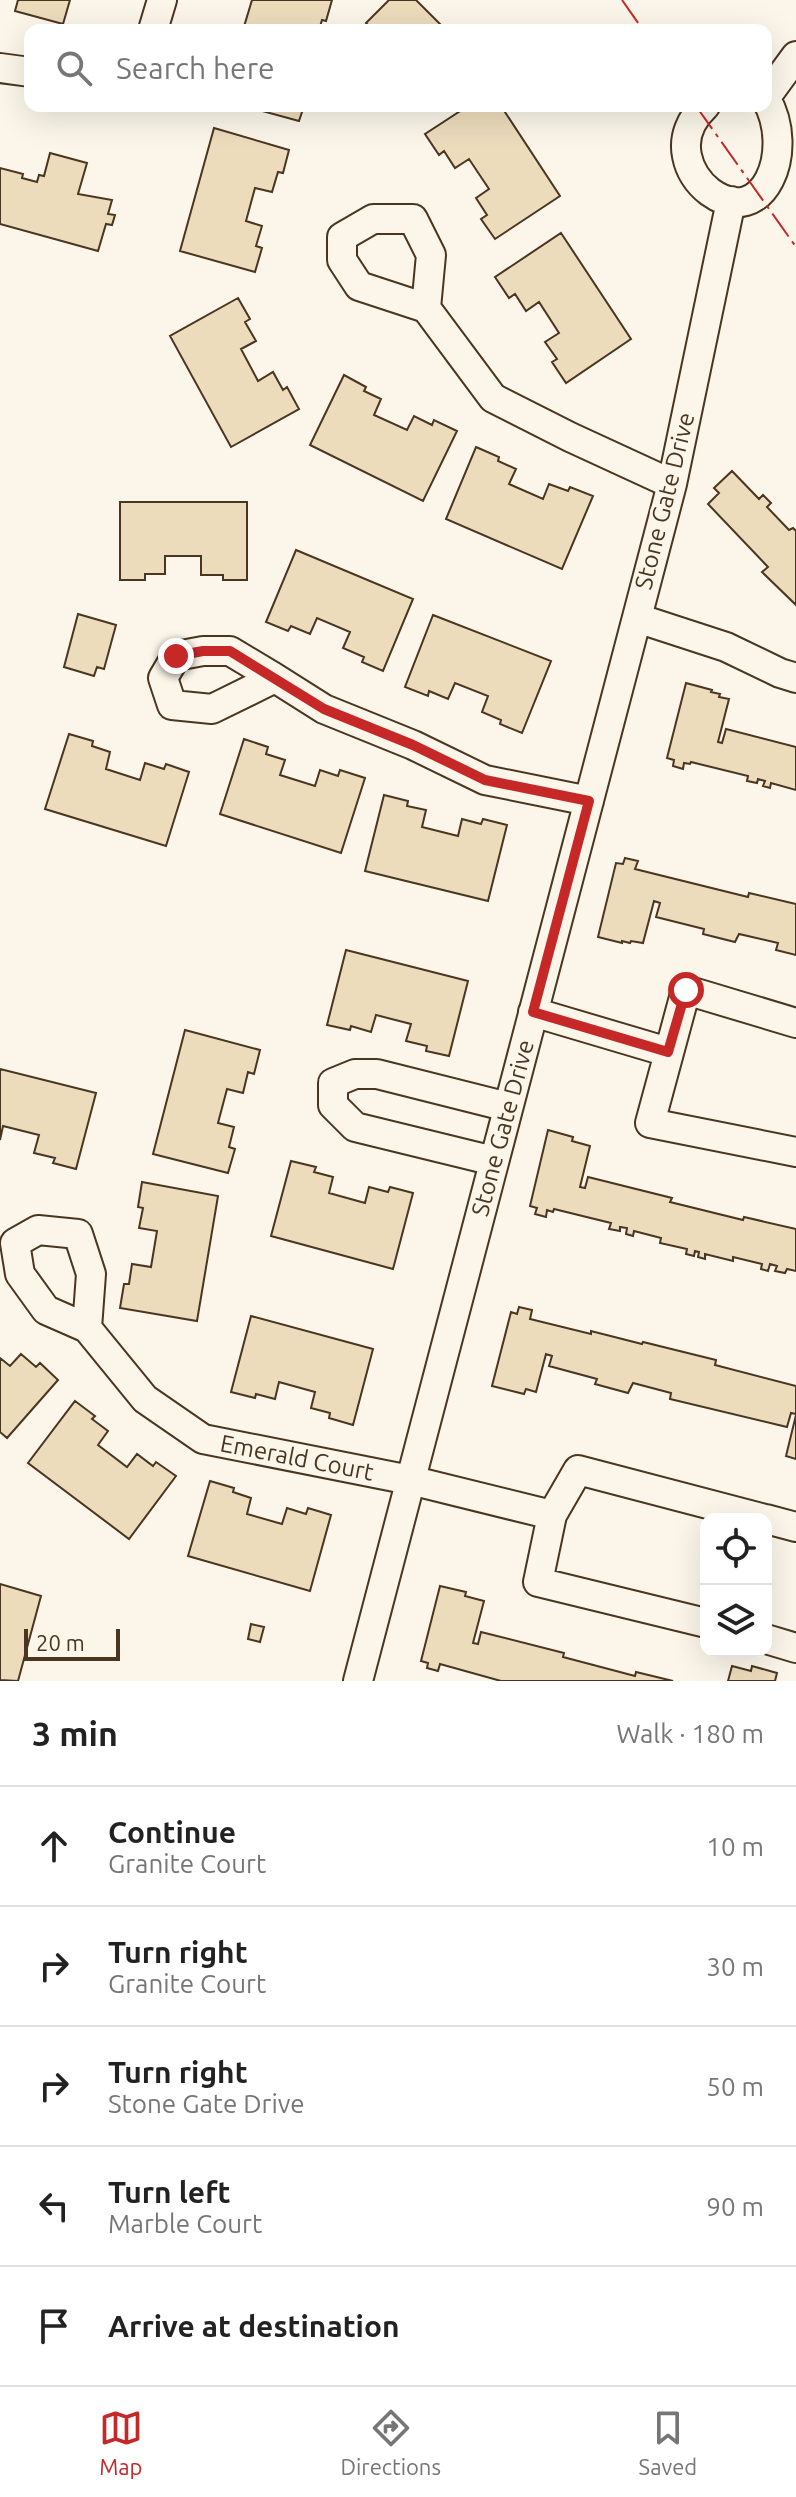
<!DOCTYPE html>
<html lang="en">
<head>
<meta charset="utf-8">
<style>
  body { margin:0; font-family:Ubuntu,sans-serif; background:#f6f6f6; color:#222 }
  .controls { position:absolute; right:24px; bottom:24px; display:grid; overflow:hidden; border-radius:16px; box-shadow:0 8px 32px #0002 }
  .controls button { width:72px; height:72px; display:grid; place-items:center; padding:0; border:0; border-bottom:2px solid #e0e0e0; background:#fff; color:#222; font:40px sans-serif }
  .scale { position:absolute; left:24px; bottom:20px; width:96px; box-sizing:border-box; padding-left:8px; border:4px solid #4a3520; border-top:0; font-size:22px; line-height:28px; white-space:nowrap; color:#4a3520; -webkit-text-stroke:6px #fbf6e9; paint-order:stroke }
  .stop { position:absolute; width:24px; height:24px; margin:-18px; border:6px solid #c62828; border-radius:50%; background:#fff }
  .stop.end { background:#c62828; border-color:#fff; box-shadow:0 2px 8px #0008 }
  .list { margin:0; padding:0; list-style:none }
  h2 { display:flex; justify-content:space-between; align-items:center; height:104px; margin:0; padding:0 32px; font-size:34px }
  h2 small { font-size:26px; font-weight:400; color:#767676 }
  .list li { display:grid; grid-template-columns:52px 1fr auto; gap:24px; align-items:center; box-sizing:border-box; height:120px; padding:0 32px; border-top:2px solid #e0e0e0 }
  .list b { display:block; font-size:30px; white-space:nowrap }
  .list p { margin:0; font-size:26px; white-space:nowrap; color:#767676 }
  .list em { font-size:26px; font-style:normal; color:#767676 }
  .icon { flex:none; width:44px; height:44px; fill:none; stroke:currentColor; stroke-width:2; stroke-linecap:round; stroke-linejoin:round }
  .map { position:relative; flex:none; width:796px; height:1681px; overflow:hidden }
  .search { position:absolute; background:#fff; box-shadow:0 8px 32px #0002; left:24px; right:24px; top:24px; height:88px; display:flex; align-items:center; gap:20px; box-sizing:border-box; padding:0 28px; border-radius:16px; color:#767676; font-size:30px }
  .sheet { height:704px; background:#fff }
  nav { display:flex; justify-content:space-around; align-items:center; box-sizing:border-box; height:112px; border-top:2px solid #e0e0e0; background:#fff; font-size:22px; color:#767676 }
  nav a { display:grid; justify-items:center; gap:4px }
  nav .on { color:#c62828 }
  .map>svg:first-child { display:block }
  .building { fill:#ecdcbc; stroke:#4a3520; stroke-width:2 }
  .lines { fill:none; stroke-linecap:round; stroke-linejoin:round }
  .minor-casing { stroke:#4a3520; stroke-width:32 }
  .minor { stroke:#fbf6e9; stroke-width:28 }
  .power { stroke:#c62828; stroke-width:2; stroke-dasharray:28 6 4 6; stroke-linecap:butt }
  .route { stroke:#c62828; stroke-width:10 }
  .labels { text-anchor:middle; stroke-width:6; stroke-linejoin:round; paint-order:stroke }
  .street-label { font-size:24px; fill:#4a3520; stroke:#fbf6e9 }
</style>
</head>
<body>
<div class="map">
<svg width="796" height="1681" viewBox="0 0 796 1681">
  <rect width="100%" height="100%" fill="#fbf6e9"/>
  <path class="building" d="M 18,0 L 70,0 L 63,24 L 15,11 Z
    M 252,0 L 332,0 L 326,21 L 322,20 L 319,30 L 243,30 Z
    M 389,0 L 416,0 L 446,30 L 373,30 L 366,23 Z
    M 244,106 L 304,106 L 299,121 Z
    M 468,106 L 501,106 L 560,196 L 495,239 L 481,219 L 487,215 L 476,198 L 489,189 L 469,159 L 455,168 L 444,151 L 439,155 L 425,134 Z
    M 214,128 L 289,150 L 283,173 L 278,172 L 272,192 L 255,188 L 246,221 L 262,226 L 256,246 L 262,248 L 255,272 L 180,251 Z
    M 50,153 L 87,163 L 78,194 L 112,200 L 108,214 L 115,215 L 112,225 L 106,224 L 98,251 L 0,224 L 0,168 L 23,174 L 22,178 L 37,182 L 39,175 L 44,176 Z
    M 561,233 L 631,339 L 566,383 L 552,362 L 557,359 L 545,342 L 559,333 L 539,302 L 526,311 L 515,294 L 509,298 L 495,277 Z
    M 238,298 L 250,319 L 245,322 L 256,341 L 241,349 L 258,381 L 273,372 L 283,390 L 287,387 L 299,409 L 231,447 L 170,336 Z
    M 344,375 L 366,387 L 364,391 L 381,399 L 374,415 L 407,430 L 414,416 L 432,425 L 434,420 L 457,431 L 423,501 L 310,445 Z
    M 476,447 L 499,457 L 498,461 L 516,469 L 509,484 L 543,499 L 549,484 L 568,491 L 570,487 L 593,496 L 562,569 L 446,519 Z
    M 732,471 L 759,499 L 763,495 L 771,503 L 767,507 L 789,530 L 793,528 L 796,531 L 796,605 L 762,572 L 768,567 L 708,504 L 719,493 L 714,488 Z
    M 120,502 L 247,502 L 247,580 L 223,580 L 223,575 L 201,575 L 201,556 L 165,556 L 165,574 L 145,574 L 145,580 L 120,580 Z
    M 296,550 L 413,599 L 383,671 L 362,662 L 364,657 L 343,648 L 350,632 L 317,618 L 310,634 L 291,626 L 288,631 L 266,622 Z
    M 78,614 L 116,625 L 104,669 L 97,667 L 94,676 L 64,667 Z
    M 433,615 L 551,661 L 522,733 L 500,724 L 501,720 L 482,712 L 488,696 L 455,683 L 448,699 L 429,691 L 428,696 L 405,687 Z
    M 686,683 L 712,690 L 711,692 L 720,694 L 719,697 L 729,699 L 718,742 L 722,743 L 726,729 L 796,747 L 796,790 L 771,783 L 770,788 L 763,786 L 765,781 L 758,779 L 757,783 L 747,781 L 748,776 L 691,762 L 690,764 L 684,763 L 683,769 L 673,766 L 674,760 L 667,758 Z
    M 69,734 L 93,741 L 92,746 L 110,752 L 106,769 L 140,780 L 145,763 L 164,769 L 166,764 L 189,772 L 166,846 L 45,809 Z
    M 244,739 L 268,747 L 266,754 L 285,760 L 280,775 L 315,786 L 320,770 L 338,776 L 340,770 L 365,778 L 341,853 L 220,814 Z
    M 384,795 L 408,801 L 407,806 L 426,810 L 422,827 L 458,836 L 462,819 L 481,824 L 483,819 L 507,825 L 488,901 L 365,871 Z
    M 625,858 L 638,861 L 635,869 L 748,897 L 749,893 L 796,904 L 796,955 L 776,950 L 778,943 L 739,934 L 735,942 L 703,934 L 704,929 L 656,917 L 660,903 L 654,901 L 643,943 L 631,941 L 630,943 L 622,941 L 622,943 L 598,937 L 616,863 L 623,864 Z
    M 346,950 L 468,981 L 449,1056 L 426,1051 L 427,1046 L 406,1041 L 411,1024 L 376,1015 L 371,1032 L 351,1026 L 350,1030 L 327,1025 Z
    M 185,1030 L 260,1050 L 254,1074 L 248,1072 L 243,1093 L 227,1089 L 218,1123 L 234,1127 L 229,1147 L 235,1149 L 228,1173 L 153,1154 Z
    M 0,1069 L 96,1093 L 76,1169 L 53,1163 L 55,1158 L 34,1153 L 39,1135 L 3,1126 L 0,1140 Z
    M 548,1130 L 573,1137 L 572,1141 L 590,1146 L 580,1187 L 585,1188 L 588,1177 L 672,1198 L 670,1202 L 743,1220 L 744,1217 L 796,1229 L 796,1271 L 787,1269 L 785,1273 L 775,1271 L 777,1266 L 770,1264 L 768,1271 L 761,1269 L 762,1264 L 733,1257 L 733,1261 L 705,1254 L 705,1259 L 698,1257 L 699,1252 L 695,1251 L 694,1256 L 686,1254 L 687,1249 L 660,1243 L 661,1238 L 634,1231 L 633,1236 L 626,1234 L 627,1228 L 620,1227 L 620,1231 L 609,1229 L 611,1223 L 554,1209 L 553,1212 L 547,1210 L 546,1217 L 535,1214 L 537,1208 L 530,1206 Z
    M 291,1161 L 316,1167 L 314,1172 L 333,1177 L 329,1193 L 365,1203 L 369,1187 L 388,1192 L 390,1187 L 413,1193 L 393,1269 L 271,1236 Z
    M 142,1182 L 218,1196 L 197,1321 L 120,1308 L 124,1284 L 129,1284 L 132,1264 L 151,1267 L 157,1231 L 139,1228 L 143,1208 L 138,1207 Z
    M 519,1307 L 532,1310 L 530,1319 L 591,1334 L 591,1331 L 642,1344 L 643,1342 L 716,1360 L 715,1365 L 796,1386 L 796,1414 L 791,1413 L 787,1427 L 670,1399 L 671,1393 L 633,1383 L 628,1393 L 595,1384 L 597,1379 L 549,1366 L 552,1356 L 546,1354 L 536,1392 L 526,1389 L 524,1394 L 492,1386 L 511,1312 L 517,1314 Z
    M 251,1316 L 373,1349 L 353,1425 L 329,1418 L 330,1413 L 311,1408 L 315,1392 L 279,1382 L 275,1399 L 256,1394 L 255,1398 L 231,1392 Z
    M 21,1354 L 36,1367 L 40,1363 L 58,1380 L 7,1438 L 0,1432 L 0,1358 L 10,1366 Z
    M 75,1401 L 95,1416 L 92,1419 L 108,1431 L 98,1445 L 127,1467 L 137,1454 L 153,1466 L 156,1462 L 176,1476 L 129,1539 L 28,1463 Z
    M 796,1415 L 796,1459 L 786,1456 Z
    M 210,1481 L 234,1488 L 233,1492 L 251,1498 L 247,1514 L 282,1524 L 287,1508 L 306,1514 L 308,1508 L 331,1515 L 310,1591 L 188,1556 Z
    M 0,1584 L 41,1596 L 18,1681 L 0,1680 Z
    M 440,1586 L 466,1592 L 465,1596 L 484,1601 L 473,1643 L 478,1644 L 481,1632 L 564,1653 L 563,1657 L 635,1676 L 636,1672 L 673,1681 L 501,1681 L 440,1664 L 438,1671 L 427,1668 L 428,1663 L 421,1661 Z
    M 251,1624 L 264,1627 L 260,1642 L 248,1639 Z
    M 732,1666 L 751,1671 L 752,1666 L 777,1673 L 775,1681 L 728,1681 Z"/>
  <g class="lines">
    <defs>
      <path id="minor" d="M 153,30 L 162,0
        M 0,68 L 30,72
        M 766,97 L 796,56
        M 705,106 C 691,119 683,137 687,156 C 690,171 697,182 710,192 C 764,231 796,150 766,99
        M 426,308 L 431,255 L 413,219 L 373,219 L 342,237 L 342,260 L 359,286 L 426,308 L 493,398 L 570,437 L 672,484
        M 637,618 L 726,647 L 780,673 L 796,678
        M 275,678 L 230,651 L 203,651 L 176,656 L 163,678 L 172,705 L 212,709 L 275,678 L 324,709 L 413,745 L 485,780 L 589,801
        M 533,1012 L 668,1052
        M 796,1023 L 686,990 L 650,1123 L 796,1152
        M 494,1161 L 355,1127 L 333,1105 L 333,1083 L 355,1074 L 377,1074 L 508,1107
        M 87,1328 L 91,1274 L 78,1234 L 38,1230 L 15,1243 L 20,1274 L 46,1310 L 87,1328 L 145,1399 L 203,1439 L 410,1480 L 552,1515
        M 766,1519 L 796,1527
        M 706,1623 L 538,1582 L 552,1515 L 578,1470 L 765,1519
        M 766,1639 L 796,1648
        M 358,1681 L 672,484 L 731,201"/>
    </defs>
    <use href="#minor" class="minor-casing"/>
    <use href="#minor" class="minor"/>
    <path class="power" d="M 622,0 L 643,30
      M 696,106 L 796,247"/>
  </g>
  <g class="lines">
    <path class="route" d="M 176,656 L 203,651 L 230,651 L 324,709 L 413,745 L 485,780 L 589,801 L 533,1012 L 668,1052 L 686,990"/>
  </g>
  <g class="labels">
    <g class="street-label">
      <text transform="translate(665 501) rotate(-76)" y="8">Stone Gate Drive</text>
      <text transform="translate(503 1128) rotate(-75)" y="8">Stone Gate Drive</text>
      <text transform="translate(297 1458) rotate(11)" y="8">Emerald Court</text>
    </g>
  </g>
</svg>
<div class="controls">
<button><svg class="icon" aria-label="locate" viewBox="0 0 24 24"><circle cx="12" cy="12" r="6"/><path d="M12 2v4M12 18v4M2 12h4M18 12h4"/></svg></button>
<button><svg class="icon" aria-label="layers" viewBox="0 0 24 24"><path d="M12 4l9 5-9 5-9-5zM3 14l9 5 9-5"/></svg></button>
</div>
<div class="scale">20 m</div>
<div class="stop" style="left:686px;top:990px"></div>
<div class="stop end" style="left:176px;top:656px"></div>
<div class="search"><svg class="icon" aria-label="search" viewBox="0 0 24 24"><circle cx="10" cy="10" r="6"/><path d="M15 15l6 6"/></svg>Search here</div>
</div>
<section class="sheet">
<h2>3 min<small>Walk · 180 m</small></h2>
<ul class="list">
<li><svg class="icon" aria-label="ahead" viewBox="0 0 24 24"><path d="M12 20V5M6 11l6-6 6 6"/></svg><div><b>Continue</b><p>Granite Court</p></div><em>10 m</em></li>
<li><svg class="icon" aria-label="right" viewBox="0 0 24 24"><path d="M7 20v-9h11M14 6l5 5-5 5"/></svg><div><b>Turn right</b><p>Granite Court</p></div><em>30 m</em></li>
<li><svg class="icon" aria-label="right" viewBox="0 0 24 24"><path d="M7 20v-9h11M14 6l5 5-5 5"/></svg><div><b>Turn right</b><p>Stone Gate Drive</p></div><em>50 m</em></li>
<li><svg class="icon" aria-label="left" viewBox="0 0 24 24"><path d="M17 20v-9H6M10 6l-5 5 5 5"/></svg><div><b>Turn left</b><p>Marble Court</p></div><em>90 m</em></li>
<li><svg class="icon" aria-label="arrive" viewBox="0 0 24 24"><path d="M6 21V4h12l-3 4 3 4H6"/></svg><div><b>Arrive at destination</b></div></li>
</ul>
</section>
<nav>
<a class="on"><svg class="icon" aria-label="map" viewBox="0 0 24 24"><path d="M3 6l6-2 6 2 6-2v14l-6 2-6-2-6 2zM9 4v14M15 6v14"/></svg>Map</a>
<a><svg class="icon" aria-label="directions" viewBox="0 0 24 24"><path d="M12 3l9 9-9 9-9-9zM9 14v-3h6M13 9l2 2-2 2"/></svg>Directions</a>
<a><svg class="icon" aria-label="saved" viewBox="0 0 24 24"><path d="M7 4h10v16l-5-4-5 4z"/></svg>Saved</a>
</nav>
</body>
</html>
